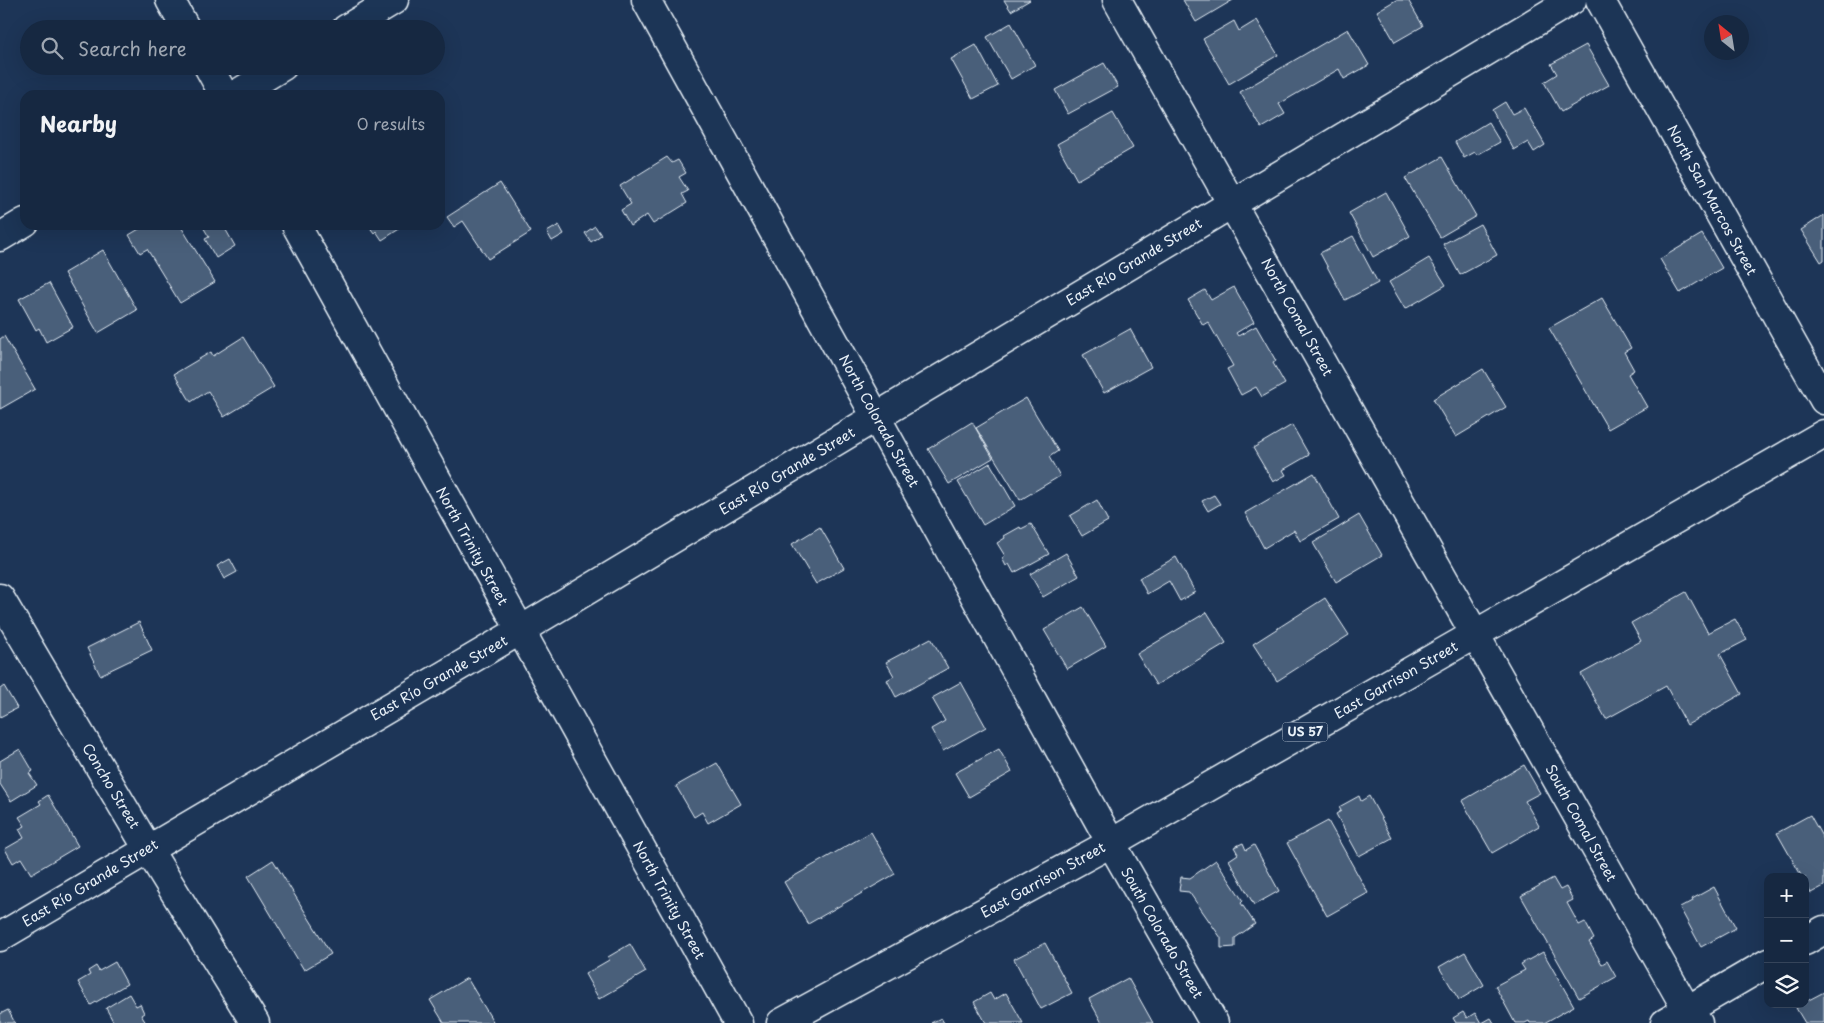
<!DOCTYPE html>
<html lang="en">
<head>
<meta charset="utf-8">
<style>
  body { margin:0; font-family:"Playpen Sans",sans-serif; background:#23344c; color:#f1f3f6 }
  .controls { position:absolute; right:15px; bottom:15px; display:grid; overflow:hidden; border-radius:10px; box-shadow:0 5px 20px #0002 }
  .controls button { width:45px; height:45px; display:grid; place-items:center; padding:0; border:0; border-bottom:1px solid #35445a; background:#162841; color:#f1f3f6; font:25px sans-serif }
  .compass { position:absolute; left:1704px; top:15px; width:45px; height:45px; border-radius:50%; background:#162841; box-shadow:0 5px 20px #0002; rotate:330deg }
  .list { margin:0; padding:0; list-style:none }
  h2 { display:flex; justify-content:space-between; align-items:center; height:65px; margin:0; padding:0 20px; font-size:21px }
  h2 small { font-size:16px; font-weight:400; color:#9ea6b1 }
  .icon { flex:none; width:28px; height:28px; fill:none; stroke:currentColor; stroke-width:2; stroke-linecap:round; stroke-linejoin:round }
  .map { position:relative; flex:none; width:1824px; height:1023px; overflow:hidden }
  .search { position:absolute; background:#162841; box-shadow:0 5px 20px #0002; left:20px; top:20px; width:425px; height:55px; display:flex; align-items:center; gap:12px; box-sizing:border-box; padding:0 18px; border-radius:28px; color:#9ea6b1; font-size:19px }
  .panel { position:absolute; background:#162841; box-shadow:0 5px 20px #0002; left:20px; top:90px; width:425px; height:140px; border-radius:15px }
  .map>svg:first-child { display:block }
  .building { fill:#495e7a; stroke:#e8f1f8 }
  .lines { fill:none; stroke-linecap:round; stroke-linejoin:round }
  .minor-casing { stroke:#e8f1f8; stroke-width:31 }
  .major-casing { stroke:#e8f1f8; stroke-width:31 }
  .minor { stroke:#1d3557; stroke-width:28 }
  .major { stroke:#1d3557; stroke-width:28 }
  .labels { text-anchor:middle; stroke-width:5; stroke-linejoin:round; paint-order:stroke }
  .shield { fill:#1d3557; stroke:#abb9c8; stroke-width:1 }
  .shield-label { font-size:12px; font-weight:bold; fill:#e8f1f8 }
  .street-label { font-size:14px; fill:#e8f1f8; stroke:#1d3557 }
</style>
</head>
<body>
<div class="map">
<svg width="1824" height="1023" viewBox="0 0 1824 1023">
  <rect width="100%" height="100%" fill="#1d3557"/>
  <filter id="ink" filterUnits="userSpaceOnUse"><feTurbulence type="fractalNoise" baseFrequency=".02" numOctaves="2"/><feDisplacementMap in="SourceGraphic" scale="10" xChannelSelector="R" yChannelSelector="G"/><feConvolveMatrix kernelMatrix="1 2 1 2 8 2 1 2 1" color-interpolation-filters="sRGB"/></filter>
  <g filter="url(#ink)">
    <path class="building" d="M 1004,0 L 1030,0 L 1011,11 Z
      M 1183,0 L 1233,0 L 1196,22 Z
      M 1396,0 L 1408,0 L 1423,26 L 1395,42 L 1377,11 Z
      M 1257,20 L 1278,55 L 1229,84 L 1203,39 L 1234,21 L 1239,31 Z
      M 1011,23 L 1035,65 L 1011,79 L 987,37 Z
      M 1348,29 L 1369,65 L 1344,79 L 1339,69 L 1279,104 L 1285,114 L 1261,128 L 1240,92 Z
      M 976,45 L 998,86 L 973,99 L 951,59 Z
      M 1586,45 L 1609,85 L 1561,112 L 1544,82 L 1557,74 L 1551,64 Z
      M 1104,63 L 1118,87 L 1068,114 L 1055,90 Z
      M 1505,102 L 1512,114 L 1524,108 L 1545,145 L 1534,152 L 1528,142 L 1514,150 L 1492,110 Z
      M 1113,113 L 1133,148 L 1077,180 L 1057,144 Z
      M 1488,122 L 1500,142 L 1477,155 L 1475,152 L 1464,158 L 1455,142 Z
      M 667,157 L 672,163 L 678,160 L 686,173 L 679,177 L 688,191 L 682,194 L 687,203 L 653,224 L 647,215 L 630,226 L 621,210 L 631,204 L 620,186 Z
      M 1442,157 L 1476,216 L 1440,237 L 1405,178 Z
      M 500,183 L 531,232 L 488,259 L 463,221 L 454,227 L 447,217 Z
      M 1386,192 L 1410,236 L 1373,257 L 1349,213 Z
      M 1824,215 L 1824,260 L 1821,262 L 1801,230 Z
      M 1480,224 L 1497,255 L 1460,275 L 1443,244 Z
      M 146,225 L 180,225 L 215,282 L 180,303 L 147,249 L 140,253 L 129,235 Z
      M 202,225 L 223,225 L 235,246 L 216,258 L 205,239 L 209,237 Z
      M 371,225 L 403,225 L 404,226 L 382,240 L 376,231 L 374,233 L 369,226 Z
      M 559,225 L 564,234 L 552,241 L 547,232 Z
      M 595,226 L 601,235 L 591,242 L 585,233 Z
      M 1702,234 L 1722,268 L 1680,293 L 1660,259 Z
      M 1353,236 L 1378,283 L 1345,300 L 1320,253 Z
      M 103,250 L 137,310 L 98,333 L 64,273 Z
      M 1429,258 L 1446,285 L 1405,309 L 1389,282 Z
      M 49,283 L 73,327 L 46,342 L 39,328 L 36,330 L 19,299 Z
      M 1234,287 L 1254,322 L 1236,333 L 1238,336 L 1256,326 L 1276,361 L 1273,363 L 1285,384 L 1262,397 L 1256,387 L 1241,395 L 1227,369 L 1233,366 L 1208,322 L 1203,325 L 1188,300 L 1205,290 L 1211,300 Z
      M 1602,298 L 1631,348 L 1624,352 L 1634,370 L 1628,374 L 1647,407 L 1608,429 L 1549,328 Z
      M 1130,329 L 1151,367 L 1104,393 L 1083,355 Z
      M 4,336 L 35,389 L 0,409 L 0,339 Z
      M 243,337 L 274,387 L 224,417 L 208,391 L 191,402 L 174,374 L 211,352 L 213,356 Z
      M 1483,369 L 1506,407 L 1456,437 L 1433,399 Z
      M 1026,398 L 1058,451 L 1049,457 L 1060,476 L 1020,500 L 976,428 Z
      M 972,422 L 993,458 L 949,484 L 928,449 Z
      M 1292,425 L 1309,455 L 1283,470 L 1286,475 L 1273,482 L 1253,448 Z
      M 990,463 L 1015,506 L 983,525 L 958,482 Z
      M 1314,473 L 1339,519 L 1300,541 L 1294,530 L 1264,548 L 1245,513 Z
      M 1214,495 L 1220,504 L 1208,511 L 1202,501 Z
      M 1097,500 L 1108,521 L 1082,536 L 1070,516 Z
      M 1359,515 L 1382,555 L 1336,582 L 1313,543 Z
      M 1031,524 L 1049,554 L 1014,573 L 1009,564 L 1006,566 L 1002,558 L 1005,556 L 997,543 L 1005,538 L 1004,536 L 1020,527 L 1021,529 Z
      M 820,527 L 844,568 L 816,584 L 792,544 Z
      M 1066,553 L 1079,576 L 1043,597 L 1030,574 Z
      M 1176,557 L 1195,592 L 1180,601 L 1169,581 L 1147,594 L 1139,578 Z
      M 230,559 L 237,572 L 224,579 L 217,566 Z
      M 1686,592 L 1708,633 L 1735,619 L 1747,640 L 1720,654 L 1742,694 L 1687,725 L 1666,686 L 1606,719 L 1581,674 L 1641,641 L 1631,623 Z
      M 1325,598 L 1349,635 L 1277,681 L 1253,644 Z
      M 1083,607 L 1106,646 L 1067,669 L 1044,630 Z
      M 1207,612 L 1226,643 L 1156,685 L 1137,654 Z
      M 139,622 L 152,650 L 100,675 L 87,648 Z
      M 931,638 L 948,668 L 896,697 L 887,680 L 894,676 L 886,662 Z
      M 961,682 L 986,727 L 943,751 L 931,729 L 945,721 L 932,698 Z
      M 4,686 L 17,708 L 0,717 L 0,689 Z
      M 20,749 L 33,771 L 29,773 L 37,785 L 11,801 L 0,784 L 0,761 Z
      M 999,749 L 1012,772 L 969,797 L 955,773 Z
      M 717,763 L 741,804 L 708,823 L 702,812 L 694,817 L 676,786 Z
      M 1524,765 L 1540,793 L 1525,801 L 1539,826 L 1492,853 L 1462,801 Z
      M 48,795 L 78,846 L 31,874 L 21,858 L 13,863 L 5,849 L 24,838 L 19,829 L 25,826 L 19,817 L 41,804 L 39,801 Z
      M 1359,796 L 1361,801 L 1369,796 L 1392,838 L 1359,856 L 1336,814 L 1341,811 L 1339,807 Z
      M 1810,815 L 1824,840 L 1824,886 L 1811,893 L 1805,883 L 1805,877 L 1802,877 L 1777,833 Z
      M 1328,821 L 1368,893 L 1327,916 L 1287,843 Z
      M 871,832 L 895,874 L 808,924 L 784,882 Z
      M 1243,843 L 1246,850 L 1254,845 L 1279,891 L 1254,905 L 1229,860 L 1238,854 L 1234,847 Z
      M 273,860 L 331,954 L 304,970 L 248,876 Z
      M 1216,860 L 1243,901 L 1241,903 L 1255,924 L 1235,938 L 1235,947 L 1221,948 L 1221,938 L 1189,892 L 1179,891 L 1181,877 L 1190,878 Z
      M 1553,878 L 1560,890 L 1566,887 L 1573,900 L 1567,903 L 1579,925 L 1585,922 L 1594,939 L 1589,942 L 1602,964 L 1607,961 L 1616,977 L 1579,998 L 1521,896 Z
      M 1714,887 L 1736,928 L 1701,947 L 1680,908 L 1693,901 L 1692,899 Z
      M 1045,943 L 1072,993 L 1041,1009 L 1014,959 Z
      M 630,944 L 646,972 L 599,999 L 585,974 L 609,960 L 608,957 Z
      M 1465,952 L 1484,985 L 1459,1000 L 1439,967 Z
      M 1543,952 L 1574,1006 L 1544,1023 L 1530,1023 L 1529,1021 L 1525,1023 L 1515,1023 L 1495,986 L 1525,970 L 1521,964 Z
      M 115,962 L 127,984 L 91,1005 L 78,982 L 90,975 L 88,971 L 96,966 L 99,971 Z
      M 467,978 L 494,1023 L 444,1023 L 430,1000 Z
      M 1128,978 L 1153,1023 L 1102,1023 L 1089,999 Z
      M 1824,992 L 1824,1023 L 1805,1023 L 1796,1008 L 1805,1004 L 1805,1002 Z
      M 990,993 L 994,1000 L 1006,993 L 1023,1023 L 986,1023 L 974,1002 Z
      M 129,994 L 136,1006 L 140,1004 L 144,1013 L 141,1015 L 146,1023 L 114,1023 L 106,1008 Z
      M 8,1010 L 15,1023 L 0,1023 L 0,1014 Z
      M 1463,1012 L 1467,1018 L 1475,1013 L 1481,1023 L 1456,1023 L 1453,1018 Z
      M 941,1018 L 944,1023 L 931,1023 Z
      M 1491,1018 L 1494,1023 L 1482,1023 Z"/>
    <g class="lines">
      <defs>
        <path id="minor" d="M 170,0 L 186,29
          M 646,0 L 1111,843 L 1214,1023
          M 1117,0 L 1687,1010 L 1698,1023
          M 1600,0 L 1824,400
          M 208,66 L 224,95
          M 296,225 L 738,1023
          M 0,598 L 148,849 L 255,1023
          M 0,937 L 519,631 L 1572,0
          M 1805,941 L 1824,930
          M 1665,1023 L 1768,963"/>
        <path id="major" d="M 346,29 L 394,0
          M 235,95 L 283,66
          M 0,237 L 25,222
          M 781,1023 L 1111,843 L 1824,434"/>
      </defs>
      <use href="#minor" class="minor-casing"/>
      <use href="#major" class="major-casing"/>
      <use href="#minor" class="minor"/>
      <use href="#major" class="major"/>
    </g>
  </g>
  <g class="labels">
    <rect class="shield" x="1282.5" y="722.5" width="45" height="19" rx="4"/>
    <g class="shield-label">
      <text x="1305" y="736">US 57</text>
    </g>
    <g class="street-label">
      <text transform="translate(1712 200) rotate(61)" y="5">North San Marcos Street</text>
      <text transform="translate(1134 262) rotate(-31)" y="5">East Río Grande Street</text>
      <text transform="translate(1297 317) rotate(61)" y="5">North Comal Street</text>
      <text transform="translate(879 421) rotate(61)" y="5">North Colorado Street</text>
      <text transform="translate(787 471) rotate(-31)" y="5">East Río Grande Street</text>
      <text transform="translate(472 546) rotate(61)" y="5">North Trinity Street</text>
      <text transform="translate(439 678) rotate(-30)" y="5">East Río Grande Street</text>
      <text transform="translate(1396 680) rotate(-30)" y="5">East Garrison Street</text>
      <text transform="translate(111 786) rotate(59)" y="5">Concho Street</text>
      <text transform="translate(1581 823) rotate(61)" y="5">South Comal Street</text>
      <text transform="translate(1043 880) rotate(-29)" y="5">East Garrison Street</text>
      <text transform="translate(90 883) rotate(-31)" y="5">East Río Grande Street</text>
      <text transform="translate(669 900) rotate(61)" y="5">North Trinity Street</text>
      <text transform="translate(1162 933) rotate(60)" y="5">South Colorado Street</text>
    </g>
  </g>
</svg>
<div class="controls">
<button>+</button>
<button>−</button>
<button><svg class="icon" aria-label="layers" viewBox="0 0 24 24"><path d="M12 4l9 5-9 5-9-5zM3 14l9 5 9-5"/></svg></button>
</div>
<svg class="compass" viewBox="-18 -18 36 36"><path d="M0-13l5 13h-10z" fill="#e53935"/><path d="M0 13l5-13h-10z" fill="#9ea6b1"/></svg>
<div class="search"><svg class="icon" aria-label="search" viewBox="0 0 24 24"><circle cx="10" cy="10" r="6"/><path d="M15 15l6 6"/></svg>Search here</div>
<section class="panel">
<h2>Nearby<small>0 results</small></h2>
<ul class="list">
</ul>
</section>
</div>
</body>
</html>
